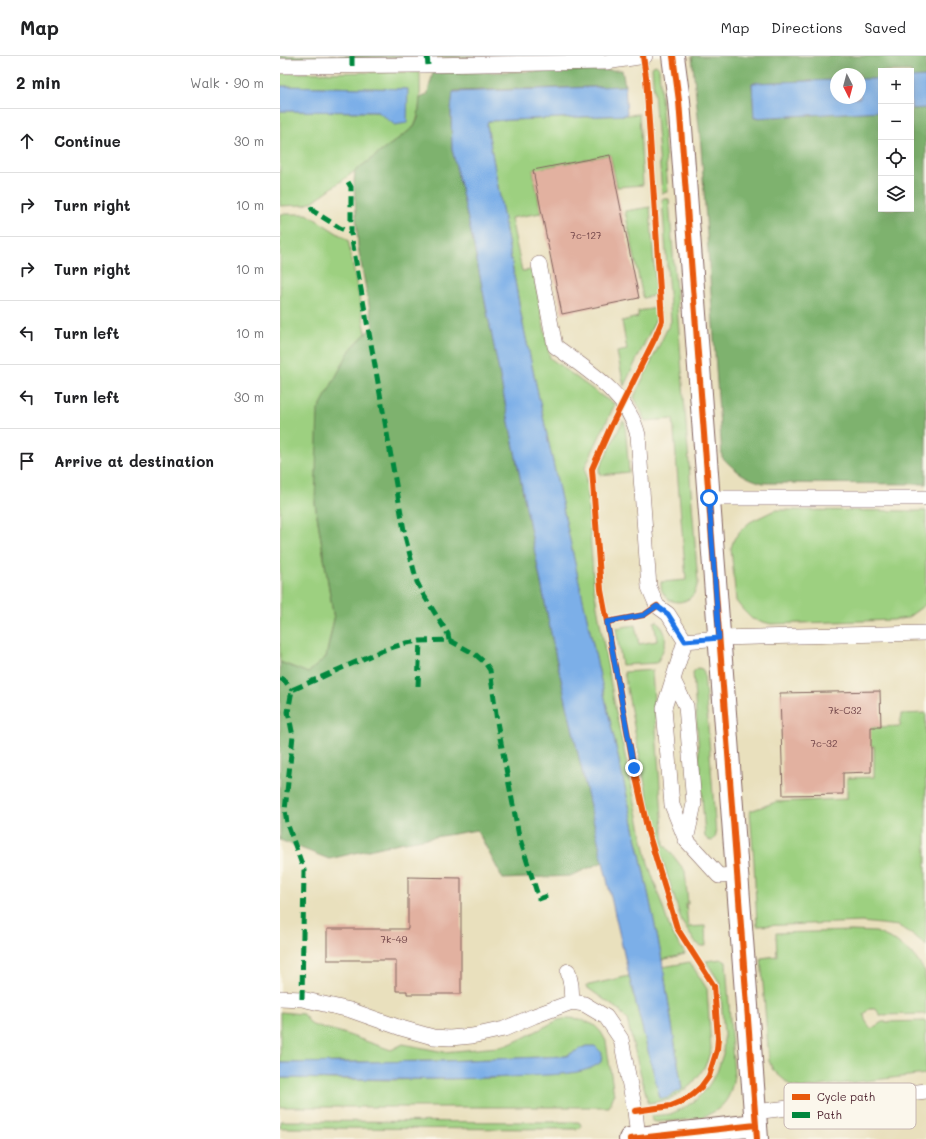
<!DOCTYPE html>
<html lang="en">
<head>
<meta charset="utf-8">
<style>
  body { margin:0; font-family:Mali,sans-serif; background:#f6f6f6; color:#202124 }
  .controls { position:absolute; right:12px; top:12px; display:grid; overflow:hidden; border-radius:0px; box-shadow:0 4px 16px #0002 }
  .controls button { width:36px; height:36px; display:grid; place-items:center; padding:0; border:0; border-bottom:1px solid #e0e0e0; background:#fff; color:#202124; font:20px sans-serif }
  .compass { position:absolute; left:550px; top:12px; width:36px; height:36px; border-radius:50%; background:#fff; box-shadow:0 4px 16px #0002; rotate:174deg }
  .stop { position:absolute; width:12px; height:12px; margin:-9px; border:3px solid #1a73e8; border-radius:50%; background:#fff }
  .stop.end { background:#1a73e8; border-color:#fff; box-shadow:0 1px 4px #0008 }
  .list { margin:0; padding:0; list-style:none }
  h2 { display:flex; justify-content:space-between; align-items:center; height:52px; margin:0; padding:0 16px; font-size:17px }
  h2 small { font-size:13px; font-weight:400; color:#757577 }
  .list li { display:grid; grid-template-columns:26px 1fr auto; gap:12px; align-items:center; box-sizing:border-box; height:64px; padding:0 16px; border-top:1px solid #e0e0e0 }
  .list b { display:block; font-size:15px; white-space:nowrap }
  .list em { font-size:13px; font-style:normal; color:#757577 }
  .icon { flex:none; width:22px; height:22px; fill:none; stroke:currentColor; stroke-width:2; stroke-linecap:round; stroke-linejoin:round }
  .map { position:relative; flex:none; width:646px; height:1083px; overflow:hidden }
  header { display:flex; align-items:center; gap:24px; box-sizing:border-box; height:56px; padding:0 20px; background:#fff; border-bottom:1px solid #e0e0e0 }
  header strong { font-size:19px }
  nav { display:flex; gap:22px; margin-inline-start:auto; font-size:14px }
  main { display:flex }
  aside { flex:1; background:#fff }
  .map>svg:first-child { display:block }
  .green { fill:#9dd080; stroke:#747856 }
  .forest { fill:#7eb26e; stroke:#64684c }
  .water { fill:#7bafe8; stroke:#62678a }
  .building { fill:#e2b1a0 }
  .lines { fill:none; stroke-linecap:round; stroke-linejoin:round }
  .service-casing { stroke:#82635e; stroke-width:16 }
  .minor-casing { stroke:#82635e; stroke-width:24 }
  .service { stroke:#fff; stroke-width:15 }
  .minor { stroke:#fff; stroke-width:22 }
  .quiet { stroke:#00873e; stroke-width:5; stroke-dasharray:10 5; stroke-linecap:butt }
  .cycleway-casing { stroke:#fbf7ec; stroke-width:8 }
  .cycleway { stroke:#e8590c; stroke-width:6 }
  .route { stroke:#1a73e8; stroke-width:5 }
  .labels { text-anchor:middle; stroke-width:3; stroke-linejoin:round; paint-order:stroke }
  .number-label { font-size:10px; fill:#704448 }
  .key { fill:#fbf7ec; stroke:#c6b6b2; stroke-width:1 }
  .key-label { font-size:11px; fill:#4a1f2b }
</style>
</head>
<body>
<header>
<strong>Map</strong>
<nav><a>Map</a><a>Directions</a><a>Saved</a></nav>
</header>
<main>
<aside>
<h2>2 min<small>Walk · 90 m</small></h2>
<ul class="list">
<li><svg class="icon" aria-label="ahead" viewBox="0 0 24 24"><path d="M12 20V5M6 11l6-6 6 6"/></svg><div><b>Continue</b></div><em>30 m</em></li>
<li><svg class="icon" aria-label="right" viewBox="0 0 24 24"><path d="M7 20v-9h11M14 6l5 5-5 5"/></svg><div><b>Turn right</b></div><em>10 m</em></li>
<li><svg class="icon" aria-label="right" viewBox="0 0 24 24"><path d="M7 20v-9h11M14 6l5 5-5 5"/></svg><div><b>Turn right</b></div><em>10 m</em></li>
<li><svg class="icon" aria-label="left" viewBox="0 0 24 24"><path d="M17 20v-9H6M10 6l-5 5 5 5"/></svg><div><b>Turn left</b></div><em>10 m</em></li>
<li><svg class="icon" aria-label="left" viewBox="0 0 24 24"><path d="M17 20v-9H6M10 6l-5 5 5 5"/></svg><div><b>Turn left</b></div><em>30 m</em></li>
<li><svg class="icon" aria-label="arrive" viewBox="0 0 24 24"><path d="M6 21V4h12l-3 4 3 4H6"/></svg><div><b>Arrive at destination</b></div></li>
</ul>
</aside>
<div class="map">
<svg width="646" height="1083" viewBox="0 0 646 1083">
  <rect width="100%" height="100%" fill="#fbf7ec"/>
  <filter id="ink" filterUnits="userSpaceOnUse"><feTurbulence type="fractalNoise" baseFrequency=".025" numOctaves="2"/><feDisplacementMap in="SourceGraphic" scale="8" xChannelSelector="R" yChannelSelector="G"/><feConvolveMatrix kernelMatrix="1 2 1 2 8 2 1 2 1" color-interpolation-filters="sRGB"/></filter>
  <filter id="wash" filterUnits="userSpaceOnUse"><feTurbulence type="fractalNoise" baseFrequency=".012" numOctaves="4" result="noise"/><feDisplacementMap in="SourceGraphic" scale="16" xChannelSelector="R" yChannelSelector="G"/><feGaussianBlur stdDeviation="0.9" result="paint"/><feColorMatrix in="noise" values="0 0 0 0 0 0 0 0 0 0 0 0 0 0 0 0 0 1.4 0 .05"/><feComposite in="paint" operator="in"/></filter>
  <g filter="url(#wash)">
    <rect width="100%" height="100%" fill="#e9e0bd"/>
    <path class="green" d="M 376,9 L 379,12 L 388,136 L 382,137 L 372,12 L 373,10 Z
      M 140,16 C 140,34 142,54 134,71 L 56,129 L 32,146 L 25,149 L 0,150 L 0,55 L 98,56 L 115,69 L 128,33 L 0,30 L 0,17 Z
      M 359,58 L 363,129 L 337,131 L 330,99 L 253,114 L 261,157 L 231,162 L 242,215 L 253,214 L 270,302 L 323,341 L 335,348 L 305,411 L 314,533 L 336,657 L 368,807 L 390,873 L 405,898 L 382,904 L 361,803 L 303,544 L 242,264 L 207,69 L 208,65 L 347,59 Z
      M 382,143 L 389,143 L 418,527 C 416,532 415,538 411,541 C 404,548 389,548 384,538 C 381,535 381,530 381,526 L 406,524 L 393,363 L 365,365 L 363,361 L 362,357 L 354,341 L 391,265 Z
      M 370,151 L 376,239 L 363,242 L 345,155 Z
      M 0,158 L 27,158 L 68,184 L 86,277 L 70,294 L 35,447 L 54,563 L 46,601 L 28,617 L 0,606 Z
      M 377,252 L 378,259 L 344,330 L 337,296 L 347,294 L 342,265 L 358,261 L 358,255 Z
      M 343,365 L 345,367 L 349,416 L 320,419 L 319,413 Z
      M 495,454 L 646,455 L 646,548 L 627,562 L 613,564 L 491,568 L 472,563 L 463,554 L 456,545 L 451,492 L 454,483 L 461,474 L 470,466 Z
      M 377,565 C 391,580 385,591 377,607 L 342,609 L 336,572 L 355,569 L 359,588 L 377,585 L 374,566 Z
      M 418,612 L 422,613 L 424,616 L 436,780 L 432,785 L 428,784 L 425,781 L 413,616 Z
      M 374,614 L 372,616 L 384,788 L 405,815 L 408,848 L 406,848 L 408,871 L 425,870 L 426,890 L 421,890 L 415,886 L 402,866 L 379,793 L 362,714 L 344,616 Z
      M 646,657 L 646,890 L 640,884 L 619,870 L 582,866 L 477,870 L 474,806 L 470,755 L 496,746 L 567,743 L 567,722 L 594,721 L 594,690 L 578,690 L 576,672 L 620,670 L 621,658 Z
      M 571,875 L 596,876 L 616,885 L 634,900 L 645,915 L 646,958 L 600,959 L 596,953 L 589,953 L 584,958 L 585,964 L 591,973 L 602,966 L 646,965 L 646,1018 L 524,1032 L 511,1030 L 493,1014 L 489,1005 L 481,902 L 497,900 L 496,877 Z
      M 441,903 L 446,906 L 454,1020 C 452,1029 451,1038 445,1046 C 430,1066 398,1064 377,1066 L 372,1065 L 371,1060 L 390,1058 L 404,1052 L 417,1043 L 427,1032 L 437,1016 L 443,998 L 444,979 L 440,927 L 426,905 Z
      M 410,906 L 427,933 L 431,993 L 427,1006 L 420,1018 L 411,1029 L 400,1037 L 388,1044 L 368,1047 L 347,964 L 340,955 L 305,930 L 349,920 L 380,1042 L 402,1033 L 383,911 Z
      M 0,956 L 23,958 L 32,969 L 60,976 L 111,994 L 123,988 L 164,996 L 218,991 L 230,988 L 241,983 L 278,964 L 289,962 L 300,963 L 314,969 L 321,976 L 326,985 L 334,1039 L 329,1051 L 0,1051 L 0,1022 L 108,1024 L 214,1022 L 294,1016 L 307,1013 L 306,990 L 286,1000 L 164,1005 L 0,1007 Z
      M 0,1065 L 298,1066 L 300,1067 L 301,1070 L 300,1072 L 297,1073 L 0,1072 Z"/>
    <path class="forest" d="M 0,0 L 282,0 L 0,3 Z
      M 412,0 L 646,0 L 646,21 L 631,22 L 631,15 L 601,15 L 601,23 L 580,23 L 580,18 L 556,18 L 556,24 L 472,27 L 474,62 L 601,55 L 601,153 L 631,153 L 631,53 L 646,52 L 646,428 L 483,427 C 465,422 455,415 442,401 L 421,91 Z
      M 342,14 L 345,30 L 174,35 L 171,54 L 172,93 L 194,190 L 275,597 L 323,806 L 290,820 L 223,823 L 197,774 L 119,787 L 49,803 L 0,784 L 0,606 L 28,617 L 46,601 L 54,563 L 35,447 L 38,354 L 70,294 L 93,270 L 78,191 L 74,127 L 75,115 L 134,71 L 138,62 L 140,42 L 147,39 L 153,17 Z"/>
    <path class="water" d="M 646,21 L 646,52 L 631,53 L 631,22 Z
      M 580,23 L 601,23 L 601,55 L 474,62 L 472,27 L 556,24 L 556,42 L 580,42 Z
      M 0,30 L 128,33 L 127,67 L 115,69 L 98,56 L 0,55 Z
      M 345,30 L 347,59 L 208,65 L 207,69 L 242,264 L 303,544 L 361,803 L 381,898 L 402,1033 L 387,1042 L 380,1042 L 350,924 L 275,597 L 194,190 L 172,93 L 171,54 L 173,36 Z
      M 306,990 L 315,990 L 322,997 L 321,1006 C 304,1020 272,1018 250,1020 C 167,1025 83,1023 0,1022 L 0,1007 L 164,1005 L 286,1000 Z"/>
    <g id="blocks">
      <path class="building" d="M 330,99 L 359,242 L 282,258 L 253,114 Z
        M 600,635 L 601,671 L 591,671 L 591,716 L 563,717 L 563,738 L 503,739 L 500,637 Z
        M 128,821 L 181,822 L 181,938 L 127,938 L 127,935 L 116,935 L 116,904 L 47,904 L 47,873 L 128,873 Z"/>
    </g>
  </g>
  <g filter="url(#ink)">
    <use href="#blocks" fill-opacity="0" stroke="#82635e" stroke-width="1"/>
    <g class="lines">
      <defs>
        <path id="service" d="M 0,10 L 144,9 L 326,6 L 365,0
          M 259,208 L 275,290 C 307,314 348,338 358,379 L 369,531 L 377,550 L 388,558 L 405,585 L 439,582 L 646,577
          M 429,442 L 646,442
          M 405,585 L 384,652 L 392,749 L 406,784
          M 393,624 L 406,650 L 414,748 L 406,784 L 439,820 L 457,819
          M 288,915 L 291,929 L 292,946
          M 0,942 L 22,943 L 70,954 L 121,972 L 153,981 L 170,982 L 192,980 L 224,973 L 254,960 L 292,946 L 304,948 L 326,961 L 341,983 L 355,1055 L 358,1082
          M 475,1056 L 646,1035"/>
        <path id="minor" d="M 393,0 L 399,45 L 477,1083
          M 350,1083 L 476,1069"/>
      </defs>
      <use href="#service" class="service-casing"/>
      <use href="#minor" class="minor-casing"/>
      <use href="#service" class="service"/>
      <use href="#minor" class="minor"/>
      <path class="quiet" d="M 72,0 L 72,10
        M 147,0 L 148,9
        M 68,126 L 71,131 L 71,177 L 73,190 L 96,315 L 125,480 L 137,526 L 143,538 L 168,578 L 169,584
        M 31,151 L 33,155 L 60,172 L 71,177
        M 0,622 L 5,625 L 12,634
        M 138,630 L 140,585
        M 22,943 L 24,814 L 7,767 L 5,754 L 13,680 L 8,656 L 12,634 L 101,595 L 126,587 L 140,585 L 169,584 L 195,598 L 205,607 L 210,614 L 215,650 L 217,666 L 239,780 L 259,843 L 270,839"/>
      <defs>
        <path id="cycleway" d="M 393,0 L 399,45 L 477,1083
          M 327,566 L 364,559 L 377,550
          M 355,1055 L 391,1050 L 403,1045 L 413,1038 L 421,1031 L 429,1020 L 437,994 L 438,982 L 434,930 L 397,872 L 368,776 L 354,712 L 321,534 L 312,413 L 331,370 L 375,282 L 382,265 L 366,21 L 363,0
          M 350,1083 L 476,1069"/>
      </defs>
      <use href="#cycleway" class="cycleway-casing"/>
      <use href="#cycleway" class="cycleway"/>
    </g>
  </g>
  <g class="lines" filter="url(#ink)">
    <path class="route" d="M 354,712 L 327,566 L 364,559 L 377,550 L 388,558 L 405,585 L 439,582 L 429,442"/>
  </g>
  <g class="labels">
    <g class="number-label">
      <text x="306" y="183">7c-127</text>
      <text x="565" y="658">7k-C32</text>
      <text x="544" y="691">7c-32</text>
      <text x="114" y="887">7k-49</text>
    </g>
  </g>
  <rect x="504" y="1027" width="132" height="46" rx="6" class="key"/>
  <rect x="512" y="1038" width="18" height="6" fill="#e8590c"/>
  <rect x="512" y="1056" width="18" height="6" fill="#00873e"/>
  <g class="key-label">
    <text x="537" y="1045">Cycle path</text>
    <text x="537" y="1063">Path</text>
  </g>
</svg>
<div class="controls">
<button>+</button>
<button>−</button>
<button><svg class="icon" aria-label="locate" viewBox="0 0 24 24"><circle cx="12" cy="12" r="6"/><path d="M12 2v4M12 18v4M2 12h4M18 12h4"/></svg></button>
<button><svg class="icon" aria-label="layers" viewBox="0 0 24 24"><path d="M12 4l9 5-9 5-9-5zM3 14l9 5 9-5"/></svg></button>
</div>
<svg class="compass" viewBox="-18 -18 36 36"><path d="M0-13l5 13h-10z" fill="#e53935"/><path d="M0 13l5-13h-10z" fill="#757577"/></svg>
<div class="stop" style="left:429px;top:442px"></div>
<div class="stop end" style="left:354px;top:712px"></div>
</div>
</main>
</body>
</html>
